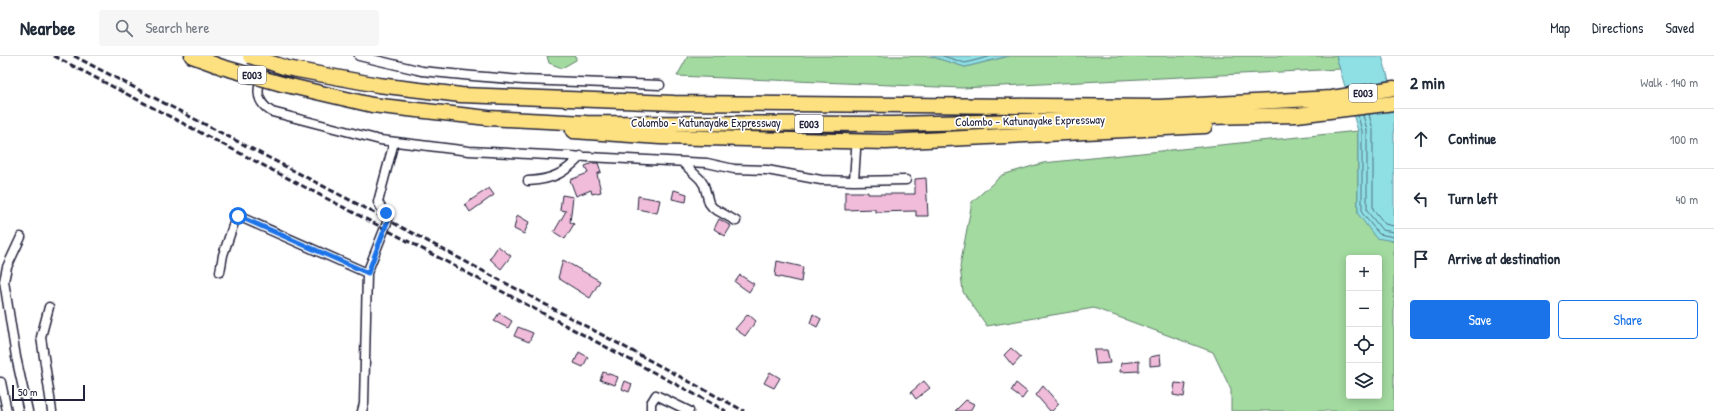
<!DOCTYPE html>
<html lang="en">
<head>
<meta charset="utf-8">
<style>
  body { margin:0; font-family:"Patrick Hand",sans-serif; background:#f6f6f7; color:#1f2937 }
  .controls { position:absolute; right:12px; bottom:12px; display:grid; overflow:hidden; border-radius:4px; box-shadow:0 2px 10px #0003 }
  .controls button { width:36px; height:36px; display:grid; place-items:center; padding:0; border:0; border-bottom:1px solid #e0e1e3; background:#fff; color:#1f2937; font:20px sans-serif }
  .scale { position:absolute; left:12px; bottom:10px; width:73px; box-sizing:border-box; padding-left:4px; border:2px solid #22223b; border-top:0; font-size:11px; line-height:14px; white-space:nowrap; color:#22223b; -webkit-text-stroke:3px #fff; paint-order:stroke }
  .stop { position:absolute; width:12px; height:12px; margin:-9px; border:3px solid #1a73e8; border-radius:50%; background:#fff }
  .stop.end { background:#1a73e8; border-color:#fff; box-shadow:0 1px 4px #0008 }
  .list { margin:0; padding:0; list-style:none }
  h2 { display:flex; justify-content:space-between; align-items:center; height:52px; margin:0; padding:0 16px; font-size:17px }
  h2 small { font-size:13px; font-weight:400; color:#747a83 }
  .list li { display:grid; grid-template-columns:26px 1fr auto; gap:12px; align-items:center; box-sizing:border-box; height:60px; padding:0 16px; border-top:1px solid #e0e1e3 }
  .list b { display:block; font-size:15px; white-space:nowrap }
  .list em { font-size:13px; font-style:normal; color:#747a83 }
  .actions { display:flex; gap:8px; padding:12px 16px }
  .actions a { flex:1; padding:9px 0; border:1px solid #1a73e8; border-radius:4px; text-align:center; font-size:14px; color:#1a73e8 }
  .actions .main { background:#1a73e8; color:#fff }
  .icon { flex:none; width:22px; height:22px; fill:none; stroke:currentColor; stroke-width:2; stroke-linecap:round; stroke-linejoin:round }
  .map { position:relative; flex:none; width:1394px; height:355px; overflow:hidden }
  header { display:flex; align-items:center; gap:24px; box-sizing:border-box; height:56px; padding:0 20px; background:#fff; border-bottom:1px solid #e0e1e3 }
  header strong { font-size:19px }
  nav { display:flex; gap:22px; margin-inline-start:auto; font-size:14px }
  .search { width:280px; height:36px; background:#f6f6f7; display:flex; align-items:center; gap:10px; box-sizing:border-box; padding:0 14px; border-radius:4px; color:#747a83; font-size:15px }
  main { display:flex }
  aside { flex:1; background:#fff }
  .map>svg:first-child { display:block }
  .green { fill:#a2da9f; stroke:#627e6d; fill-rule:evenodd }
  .water { fill:#8fe0e5; stroke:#6394a1 }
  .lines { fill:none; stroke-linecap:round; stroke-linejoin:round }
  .shore { stroke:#4e6e7f; stroke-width:1 }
  .building { fill:#f0bcda; stroke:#22223b }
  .minor-casing { stroke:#22223b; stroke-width:11 }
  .motorway-casing { stroke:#22223b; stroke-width:17 }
  .minor { stroke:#fff; stroke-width:8 }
  .motorway { stroke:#fde080; stroke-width:14 }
  .rail { stroke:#22223b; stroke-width:3; stroke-dasharray:6 3; stroke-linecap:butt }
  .motorway-bridge-casing { stroke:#22223b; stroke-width:17; stroke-linecap:butt }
  .motorway-bridge { stroke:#fde080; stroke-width:14 }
  .route { stroke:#1a73e8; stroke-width:5 }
  .labels { text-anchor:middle; stroke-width:3.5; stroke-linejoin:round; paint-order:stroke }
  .shield { fill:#fff; stroke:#646476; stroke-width:1 }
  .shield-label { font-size:11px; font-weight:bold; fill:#22223b }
  .street-label { font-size:12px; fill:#22223b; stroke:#fff }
</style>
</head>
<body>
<header>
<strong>Nearbee</strong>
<div class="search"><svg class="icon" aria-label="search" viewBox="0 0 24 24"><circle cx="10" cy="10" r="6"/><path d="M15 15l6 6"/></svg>Search here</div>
<nav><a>Map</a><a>Directions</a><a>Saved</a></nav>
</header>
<main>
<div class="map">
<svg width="1394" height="355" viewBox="0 0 1394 355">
  <rect width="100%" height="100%" fill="#fff"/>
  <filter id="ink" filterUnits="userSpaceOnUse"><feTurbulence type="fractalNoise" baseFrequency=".025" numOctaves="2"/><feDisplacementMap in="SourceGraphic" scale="8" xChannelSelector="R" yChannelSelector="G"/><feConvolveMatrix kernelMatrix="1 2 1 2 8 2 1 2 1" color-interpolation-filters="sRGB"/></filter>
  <g filter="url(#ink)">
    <path class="green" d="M 547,0 L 576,0 L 576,4 L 562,12 L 549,7 Z
      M 688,0 L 930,0 L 965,11 L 1009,0 L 1336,0 L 1340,13 L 962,32 L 677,20 Z
      M 1358,75 L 1358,158 L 1391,185 L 1394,185 L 1394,355 L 1231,355 L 1231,334 L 1213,296 L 1094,252 L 987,270 L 963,236 L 960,210 L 972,146 L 1002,119 L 1043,107 ZM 1349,202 L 1379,202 L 1379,340 L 1349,340 Z"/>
    <path class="water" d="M 930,0 L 1009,0 L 965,11 Z
      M 1336,0 L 1382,0 L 1394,42 L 1394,185 L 1376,182 L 1358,158 L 1358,75 Z"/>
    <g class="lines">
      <path class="shore" d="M 943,0 L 965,7 L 992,0
        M 1369,58 L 1373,74 L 1373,153 L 1385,168 L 1394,170
        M 1363,59 L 1367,74 L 1367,155 L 1382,174 L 1394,176
        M 1358,60 L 1362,75 L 1362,157 L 1379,178 L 1394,181"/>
    </g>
    <path class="building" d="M 593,107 L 598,107 L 601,116 L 597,118 L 601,136 L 592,138 L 591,134 L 576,140 L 570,124 L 588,117 L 585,110 Z
      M 926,122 L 928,160 L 916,160 L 916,155 L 875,156 L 875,153 L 845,154 L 845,136 L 868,136 L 868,138 L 915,138 L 915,123 Z
      M 489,132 L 494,139 L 470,156 L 465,148 Z
      M 674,134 L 687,138 L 686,146 L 672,143 Z
      M 562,139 L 573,141 L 570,166 L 574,168 L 565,183 L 554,176 L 566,155 L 560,154 Z
      M 638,140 L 660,144 L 657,157 L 637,153 Z
      M 517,159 L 529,166 L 524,178 L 514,173 Z
      M 719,163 L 731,170 L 725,180 L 714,173 Z
      M 498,190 L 511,200 L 501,213 L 490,203 Z
      M 563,204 L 600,225 L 590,242 L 558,222 Z
      M 777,205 L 803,211 L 801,226 L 775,220 Z
      M 740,219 L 754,228 L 749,236 L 735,226 Z
      M 499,257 L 512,265 L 508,272 L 494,265 Z
      M 748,258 L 756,265 L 745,280 L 735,273 Z
      M 813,258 L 821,263 L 817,271 L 810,267 Z
      M 518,271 L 533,277 L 529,286 L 514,280 Z
      M 1011,292 L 1021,301 L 1013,310 L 1004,299 Z
      M 1094,294 L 1107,294 L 1110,307 L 1096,308 Z
      M 579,296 L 588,301 L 583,311 L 574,307 Z
      M 1160,299 L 1161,309 L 1150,310 L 1150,301 Z
      M 1139,305 L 1139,315 L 1120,316 L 1121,307 Z
      M 603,316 L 618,321 L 615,329 L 600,324 Z
      M 770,316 L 780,322 L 774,332 L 764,327 Z
      M 625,325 L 632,328 L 629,336 L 622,333 Z
      M 924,325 L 930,332 L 916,343 L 911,336 Z
      M 1016,327 L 1027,336 L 1022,343 L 1011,335 Z
      M 1175,327 L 1186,328 L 1184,341 L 1173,339 Z
      M 1043,330 L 1059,348 L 1052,355 L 1050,355 L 1036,339 Z
      M 966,344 L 974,348 L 970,355 L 955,355 Z"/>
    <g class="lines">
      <defs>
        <path id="minor" d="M 359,0 L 422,15 L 473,20 L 523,24 L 660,29
          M 267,3 C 261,24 249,42 272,56 L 380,84 L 469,95 L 707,107 L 734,113 L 767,114 L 821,124 L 854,125 L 906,124
          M 682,106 L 700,123 L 704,129 L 709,147 L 713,152 L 736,165
          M 528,125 C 552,124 565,117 581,100
          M 854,125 L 856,94
          M 21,181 L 7,211 L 4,225 L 16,301 L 28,355
          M 220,216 L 223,199 L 236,161 L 238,160 L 367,217
          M 49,251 L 41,281 L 52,355
          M 1,326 L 7,355
          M 362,355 L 364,348 L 367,217 L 388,164 L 378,146 L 394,86
          M 651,355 L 651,347 L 656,339 L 689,355"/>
        <path id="motorway" d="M 192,0 L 222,11
          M 287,12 L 378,29 L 461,39 L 674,47 L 1159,51 L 1332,42 L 1394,32
          M 282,28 L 372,49 L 488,62 L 586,67 L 892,68 L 1297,59 L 1394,47
          M 573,75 L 660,81 L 886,86 L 1205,70"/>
      </defs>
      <use href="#minor" class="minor-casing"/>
      <use href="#motorway" class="motorway-casing"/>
      <use href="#minor" class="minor"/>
      <use href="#motorway" class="motorway"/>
      <path class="rail" d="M 54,0 L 385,173 L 726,355
        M 74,0 L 388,164 L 744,355"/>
      <defs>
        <path id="motorway-bridge" d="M 250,0 L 287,12
          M 222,11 L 282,28"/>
      </defs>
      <use href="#motorway-bridge" class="motorway-bridge-casing"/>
      <use href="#motorway-bridge" class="motorway-bridge"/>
    </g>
  </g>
  <g class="lines" filter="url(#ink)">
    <path class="route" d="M 238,160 L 368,217 L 388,164 L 386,157"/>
  </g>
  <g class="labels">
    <g class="shield">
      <rect x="238" y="10" width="28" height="18" rx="3"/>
      <rect x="1349" y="28" width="28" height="18" rx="3"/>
      <rect x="795" y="59" width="28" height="18" rx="3"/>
    </g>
    <g class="shield-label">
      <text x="252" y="23">E003</text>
      <text x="1363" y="41">E003</text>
      <text x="809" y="72">E003</text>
    </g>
    <g class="street-label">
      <text transform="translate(1030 65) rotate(-1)" y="4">Colombo - Katunayake Expressway</text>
      <text x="706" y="71">Colombo - Katunayake Expressway</text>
    </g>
  </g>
</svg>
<div class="controls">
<button>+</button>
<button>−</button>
<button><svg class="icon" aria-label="locate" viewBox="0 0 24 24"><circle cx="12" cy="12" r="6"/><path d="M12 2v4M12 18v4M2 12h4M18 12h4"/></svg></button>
<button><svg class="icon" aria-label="layers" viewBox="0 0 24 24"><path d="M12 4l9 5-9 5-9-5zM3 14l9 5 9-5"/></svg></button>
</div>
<div class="scale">50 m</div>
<div class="stop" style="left:238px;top:160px"></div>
<div class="stop end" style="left:386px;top:157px"></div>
</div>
<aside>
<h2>2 min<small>Walk · 140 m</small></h2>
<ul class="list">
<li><svg class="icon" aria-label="ahead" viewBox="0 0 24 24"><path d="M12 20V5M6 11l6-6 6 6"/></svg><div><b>Continue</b></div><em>100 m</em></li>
<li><svg class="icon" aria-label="left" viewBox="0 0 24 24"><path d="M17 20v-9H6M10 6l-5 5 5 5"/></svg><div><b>Turn left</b></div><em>40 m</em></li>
<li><svg class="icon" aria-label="arrive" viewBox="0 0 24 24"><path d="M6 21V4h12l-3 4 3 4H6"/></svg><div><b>Arrive at destination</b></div></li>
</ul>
<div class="actions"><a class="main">Save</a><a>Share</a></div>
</aside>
</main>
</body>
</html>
